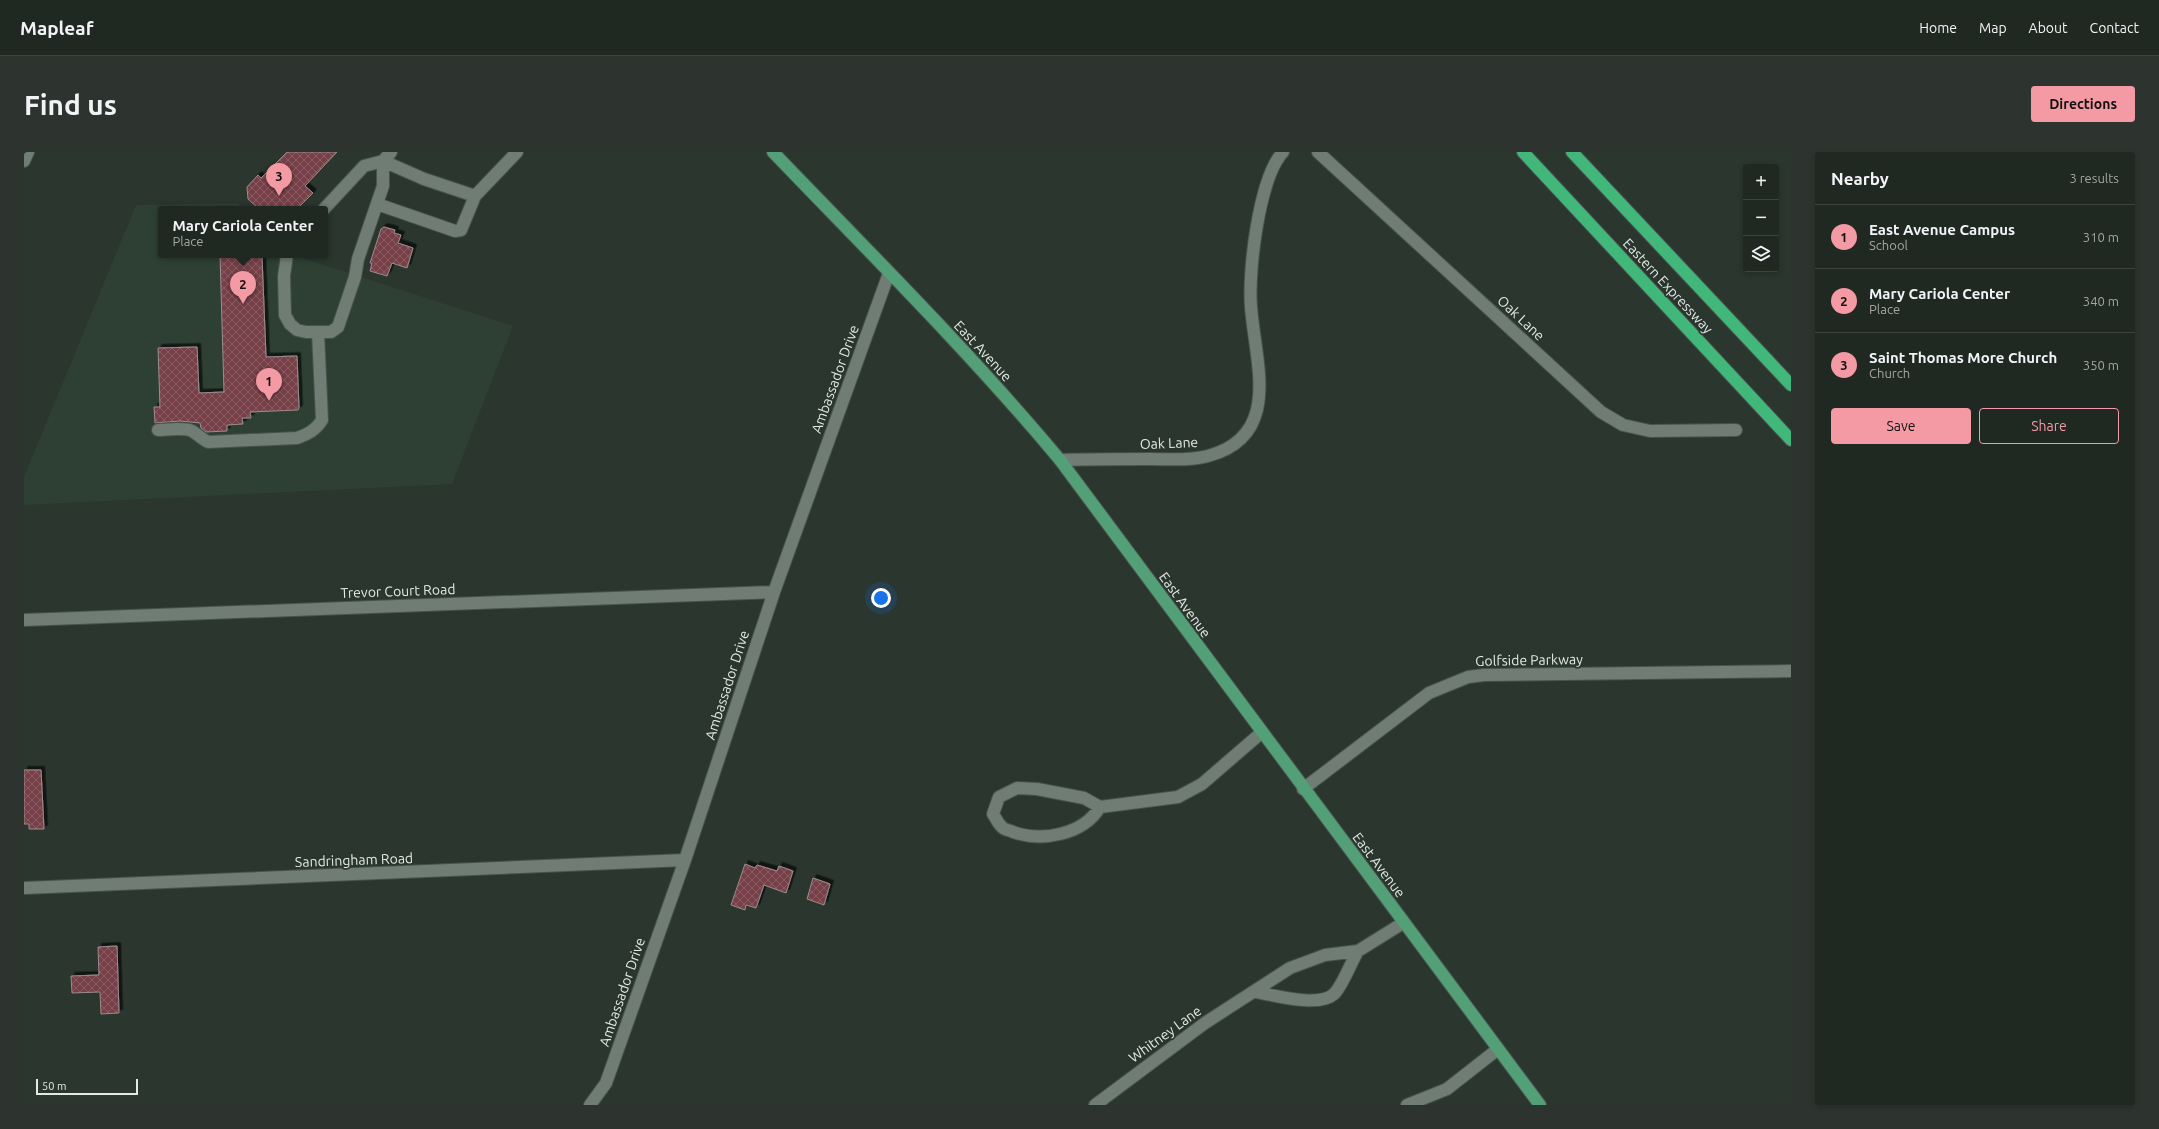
<!DOCTYPE html>
<html lang="en">
<head>
<meta charset="utf-8">
<style>
  body { margin:0; font-family:Ubuntu,sans-serif; background:#2d342f; color:#f1f3f6 }
  .controls { position:absolute; right:12px; top:12px; display:grid; overflow:hidden; border-radius:4px; box-shadow:0 2px 6px #0003 }
  .controls button { width:36px; height:36px; display:grid; place-items:center; padding:0; border:0; border-bottom:1px solid #3d4440; background:#202822; color:#f1f3f6; font:20px sans-serif }
  .scale { position:absolute; left:12px; bottom:10px; width:102px; box-sizing:border-box; padding-left:4px; border:2px solid #e3eae5; border-top:0; font-size:11px; line-height:14px; white-space:nowrap; color:#e3eae5; -webkit-text-stroke:3px #2a362e; paint-order:stroke }
  .you { position:absolute; left:857px; top:446px; width:14px; height:14px; margin:-10px; border:3px solid #fff; border-radius:50%; background:#1a73e8; box-shadow:0 0 0 6px #1a73e833 }
  .badge { display:grid; place-items:center; width:26px; height:26px; border-radius:50%; background:#f49aa4; color:#111; font-size:13px; font-weight:700 }
  .pin { position:absolute; translate:-50% -33px; filter:drop-shadow(0 1px 2px #0008) }
  .pin::after { content:''; position:absolute; top:21px; width:14px; height:12px; background:inherit; clip-path:polygon(0 0,100% 0,50% 100%) }
  .popup { position:absolute; left:134px; top:54px; width:170px; height:52px; box-sizing:border-box; display:grid; place-content:center; border-radius:4px; background:#202822; filter:drop-shadow(0 1px 3px #0005); font-size:13px; white-space:nowrap; color:#a2a6a5 }
  .popup b { font-size:15px; color:#f1f3f6 }
  .popup::after { content:''; position:absolute; left:50%; top:100%; margin-left:-8px; border:8px solid transparent; border-top-color:#202822 }
  .list { margin:0; padding:0; list-style:none }
  h2 { display:flex; justify-content:space-between; align-items:center; height:52px; margin:0; padding:0 16px; font-size:17px }
  h2 small { font-size:13px; font-weight:400; color:#a2a6a5 }
  .list li { display:grid; grid-template-columns:26px 1fr auto; gap:12px; align-items:center; box-sizing:border-box; height:64px; padding:0 16px; border-top:1px solid #3d4440 }
  .list b { display:block; font-size:15px; white-space:nowrap }
  .list p { margin:0; font-size:13px; white-space:nowrap; color:#a2a6a5 }
  .list em { font-size:13px; font-style:normal; color:#a2a6a5 }
  .actions { display:flex; gap:8px; padding:12px 16px }
  .actions a { flex:1; padding:9px 0; border:1px solid #f49aa4; border-radius:4px; text-align:center; font-size:14px; color:#f49aa4 }
  .actions .main { background:#f49aa4; color:#111 }
  .icon { flex:none; width:22px; height:22px; fill:none; stroke:currentColor; stroke-width:2; stroke-linecap:round; stroke-linejoin:round }
  .map { position:relative; flex:none; width:1767px; height:953px; overflow:hidden; border-radius:4px }
  header { display:flex; align-items:center; gap:24px; box-sizing:border-box; height:56px; padding:0 20px; background:#202822; border-bottom:1px solid #3d4440 }
  header strong { font-size:19px }
  nav { display:flex; gap:22px; margin-inline-start:auto; font-size:14px }
  .intro { display:flex; align-items:center; justify-content:space-between; box-sizing:border-box; height:96px; padding:0 24px }
  h1 { margin:0; font-size:28px }
  .button { padding:10px 18px; border-radius:4px; background:#f49aa4; color:#111; font-size:14px; font-weight:700 }
  main { display:flex; gap:24px; padding:0 24px }
  aside { flex:1; background:#202822; border-radius:4px; box-shadow:0 2px 6px #0003 }
  .map>svg:first-child { display:block }
  .built { fill:#2e4034 }
  .building { fill:url(#building-cross-hatch); stroke:#9d8c8d; filter:url(#shadow) }
  .lines { fill:none; stroke-linecap:round; stroke-linejoin:round }
  .minor-casing { stroke:#48534d; stroke-width:14 }
  .major-casing { stroke:#48534d; stroke-width:14 }
  .highway-casing { stroke:#48534d; stroke-width:14 }
  .minor { stroke:#6f7d74; stroke-width:12 }
  .major { stroke:#53a078; stroke-width:12 }
  .highway { stroke:#41b77a; stroke-width:12 }
  .labels { text-anchor:middle; stroke-width:3.5; stroke-linejoin:round; paint-order:stroke }
  .street-label { font-size:14px; fill:#e3eae5; stroke:#2a362e }
</style>
</head>
<body>
<header>
<strong>Mapleaf</strong>
<nav><a>Home</a><a>Map</a><a>About</a><a>Contact</a></nav>
</header>
<div class="intro"><h1>Find us</h1><a class="button">Directions</a></div>
<main>
<div class="map">
<svg width="1767" height="953" viewBox="0 0 1767 953">
  <defs>
    <pattern id="building-cross-hatch" width="8" height="8" patternUnits="userSpaceOnUse"><rect width="8" height="8" fill="#774148"/><path d="M0 0l8 8M0 8l8-8" fill="none" stroke="#8a5d62"/></pattern>
    <filter id="shadow"><feDropShadow dx="3.5" dy="-3.5" stdDeviation="0" flood-color="#0009"/></filter>
  </defs>
  <rect width="100%" height="100%" fill="#2a362e"/>
  <path class="built" d="M 214,51 L 220,57 L 137,57 L 137,103 L 269,103 L 489,174 L 428,332 L 0,353 L 0,325 L 112,53 Z"/>
  <path class="building" d="M 263,0 L 313,0 L 281,34 L 289,41 L 273,57 L 235,57 L 224,47 L 223,35 L 234,23 L 237,26 Z
    M 360,75 L 371,78 L 370,81 L 377,83 L 374,91 L 389,96 L 383,116 L 368,111 L 363,124 L 346,119 L 348,111 L 346,111 L 357,77 Z
    M 196,103 L 235,103 L 235,105 L 238,105 L 242,205 L 273,204 L 275,256 L 274,258 L 226,260 L 227,266 L 218,266 L 219,272 L 203,273 L 203,279 L 182,280 L 177,276 L 176,271 L 156,269 L 131,271 L 130,255 L 136,255 L 134,196 L 173,195 L 175,241 L 200,240 Z
    M 0,618 L 17,618 L 20,677 L 5,677 L 5,672 L 0,672 Z
    M 721,712 L 731,716 L 733,713 L 753,719 L 755,714 L 769,719 L 762,741 L 740,733 L 732,756 L 722,753 L 721,758 L 707,753 Z
    M 789,726 L 806,732 L 800,753 L 783,747 Z
    M 93,794 L 95,861 L 77,862 L 76,840 L 48,841 L 47,824 L 75,823 L 74,795 Z"/>
  <g class="lines">
    <defs>
      <path id="minor" d="M 1294,0 L 1577,260 L 1599,273 L 1626,279 L 1712,278
        M 0,9 L 4,0
        M 359,9 L 400,27 L 451,44
        M 353,52 L 431,79 L 437,78 L 451,44 L 493,0
        M 300,57 L 340,14 L 359,9 L 367,0
        M 263,103 L 260,124 L 261,163 L 266,172 L 273,178 L 282,180 L 307,180 L 314,175 L 331,125 L 334,107 L 359,34 L 359,9
        M 134,278 C 144,278 159,275 168,279 C 173,282 178,287 184,290 L 273,286 C 284,282 292,278 298,268 L 294,180
        M 1036,308 C 1066,307 1096,307 1126,307 C 1145,307 1165,309 1184,304 C 1259,284 1231,210 1227,155 C 1224,119 1235,26 1259,0
        M 0,468 L 750,440
        M 1279,637 L 1405,541 L 1444,525 L 1460,523 L 1767,519
        M 1076,655 C 1059,683 1018,690 989,680 C 986,678 980,678 978,675 C 974,672 972,666 969,662 L 975,645 L 993,636 L 1013,637 L 1060,646 L 1076,655 L 1154,645 L 1178,632 L 1237,581
        M 0,736 L 661,708
        M 1232,840 C 1250,843 1295,856 1310,842 C 1319,833 1327,810 1334,799
        M 566,953 L 582,931 L 661,708 L 750,440 L 865,121
        M 1071,953 L 1181,871 L 1266,816 L 1301,803 L 1334,799 L 1379,771
        M 1383,953 L 1423,937 L 1474,897"/>
      <path id="major" d="M 749,0 C 846,101 946,200 1036,308 L 1516,953"/>
      <path id="highway" d="M 1499,0 L 1767,288
        M 1548,0 L 1767,233"/>
    </defs>
    <use href="#minor" class="minor-casing"/>
    <use href="#major" class="major-casing"/>
    <use href="#highway" class="highway-casing"/>
    <use href="#minor" class="minor"/>
    <use href="#major" class="major"/>
    <use href="#highway" class="highway"/>
  </g>
  <g class="labels">
    <g class="street-label">
      <text transform="translate(1644 134) rotate(47)" y="5">Eastern Expressway</text>
      <text transform="translate(1497 166) rotate(43)" y="5">Oak Lane</text>
      <text transform="translate(959 199) rotate(47)" y="5">East Avenue</text>
      <text transform="translate(811 227) rotate(-70)" y="5">Ambassador Drive</text>
      <text transform="translate(1145 291) rotate(-2)" y="5">Oak Lane</text>
      <text transform="translate(374 439) rotate(-2)" y="5">Trevor Court Road</text>
      <text transform="translate(1161 453) rotate(54)" y="5">East Avenue</text>
      <text transform="translate(1505 508) rotate(-1)" y="5">Golfside Parkway</text>
      <text transform="translate(703 533) rotate(-72)" y="5">Ambassador Drive</text>
      <text transform="translate(330 708) rotate(-2)" y="5">Sandringham Road</text>
      <text transform="translate(1355 713) rotate(53)" y="5">East Avenue</text>
      <text transform="translate(598 840) rotate(-71)" y="5">Ambassador Drive</text>
      <text transform="translate(1141 882) rotate(-36)" y="5">Whitney Lane</text>
    </g>
  </g>
</svg>
<div class="controls">
<button>+</button>
<button>−</button>
<button><svg class="icon" aria-label="layers" viewBox="0 0 24 24"><path d="M12 4l9 5-9 5-9-5zM3 14l9 5 9-5"/></svg></button>
</div>
<div class="scale">50 m</div>
<div class="you"></div>
<div class="pin badge" style="left:245px;top:249px">1</div>
<div class="pin badge" style="left:219px;top:152px">2</div>
<div class="popup"><b>Mary Cariola Center</b>Place</div>
<div class="pin badge" style="left:255px;top:44px">3</div>
</div>
<aside>
<h2>Nearby<small>3 results</small></h2>
<ul class="list">
<li><span class="badge">1</span><div><b>East Avenue Campus</b><p>School</p></div><em>310 m</em></li>
<li><span class="badge">2</span><div><b>Mary Cariola Center</b><p>Place</p></div><em>340 m</em></li>
<li><span class="badge">3</span><div><b>Saint Thomas More Church</b><p>Church</p></div><em>350 m</em></li>
</ul>
<div class="actions"><a class="main">Save</a><a>Share</a></div>
</aside>
</main>
</body>
</html>
